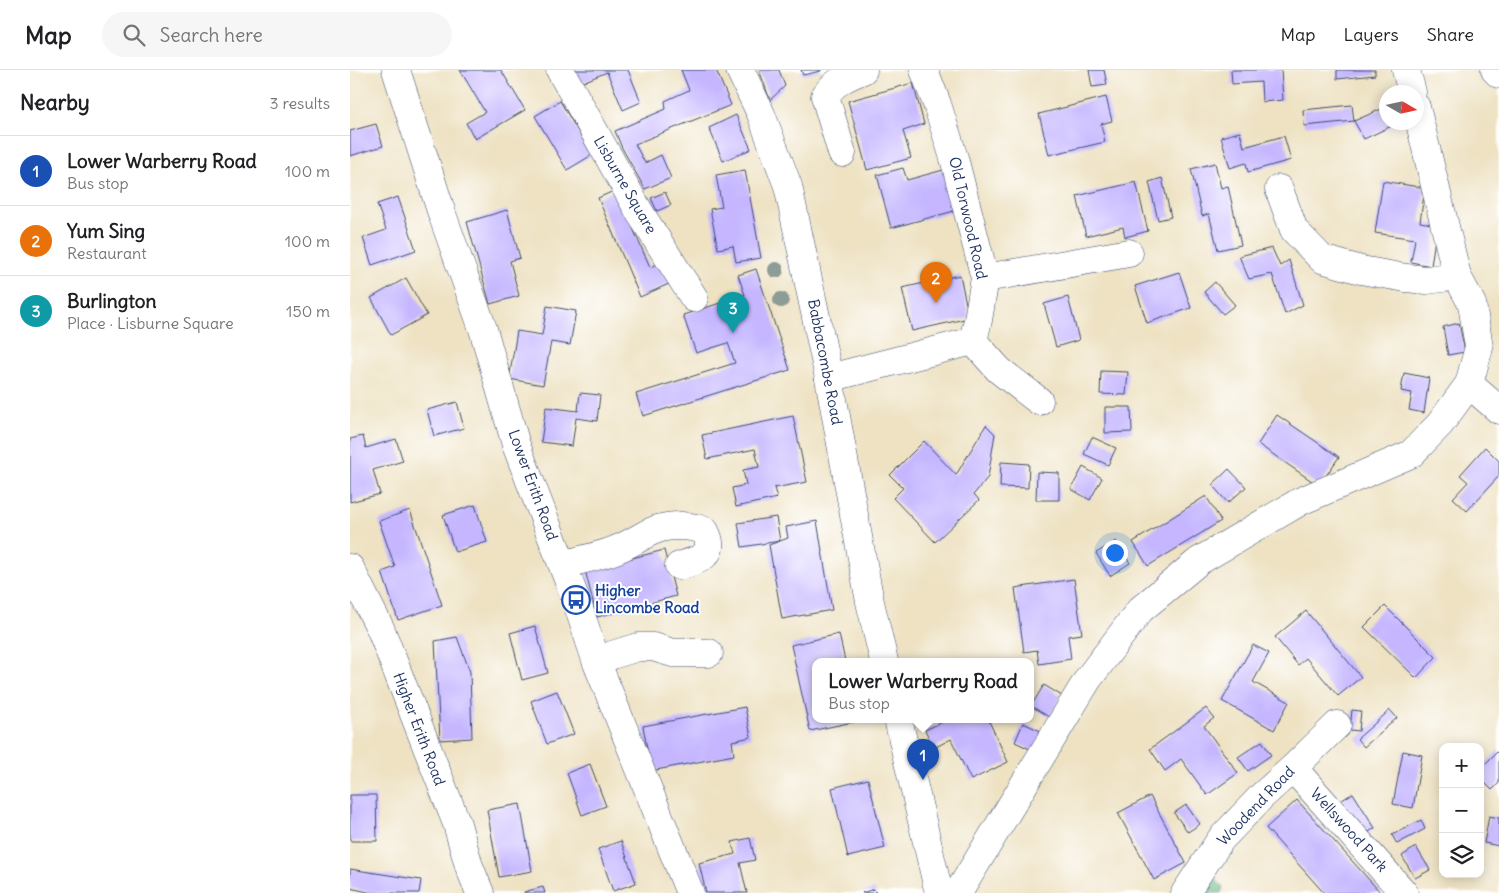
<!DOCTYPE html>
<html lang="en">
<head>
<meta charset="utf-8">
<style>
  body { margin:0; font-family:Delius,sans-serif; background:#f6f6f6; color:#202124 }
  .controls { position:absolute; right:15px; bottom:15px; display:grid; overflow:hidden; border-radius:10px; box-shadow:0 2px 12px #0003 }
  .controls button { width:45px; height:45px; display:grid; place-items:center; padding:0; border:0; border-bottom:1px solid #e0e0e0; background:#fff; color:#202124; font:25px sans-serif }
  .compass { position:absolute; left:1029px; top:15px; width:45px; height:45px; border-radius:50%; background:#fff; box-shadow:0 2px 12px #0003; rotate:99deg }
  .you { position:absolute; left:764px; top:482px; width:18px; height:18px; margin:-12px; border:4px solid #fff; border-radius:50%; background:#1a73e8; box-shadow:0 0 0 8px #1a73e833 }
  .badge { display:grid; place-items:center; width:32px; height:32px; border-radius:50%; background:#2563eb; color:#fff; font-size:16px; font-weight:700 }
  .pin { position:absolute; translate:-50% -41px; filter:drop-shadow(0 1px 2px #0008) }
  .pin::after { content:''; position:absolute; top:26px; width:18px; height:15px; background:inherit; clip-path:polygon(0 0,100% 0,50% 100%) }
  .popup { position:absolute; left:462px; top:588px; width:222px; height:65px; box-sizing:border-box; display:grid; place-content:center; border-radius:10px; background:#fff; filter:drop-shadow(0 1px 4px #0005); font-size:16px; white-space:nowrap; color:#757577 }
  .popup b { font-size:19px; color:#202124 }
  .popup::after { content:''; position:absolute; left:50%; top:100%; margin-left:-10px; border:10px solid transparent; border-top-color:#fff }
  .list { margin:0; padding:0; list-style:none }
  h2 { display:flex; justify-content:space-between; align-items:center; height:65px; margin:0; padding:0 20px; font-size:21px }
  h2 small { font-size:16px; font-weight:400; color:#757577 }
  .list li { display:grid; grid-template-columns:32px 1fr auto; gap:15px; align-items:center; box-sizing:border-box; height:70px; padding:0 20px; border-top:1px solid #e0e0e0 }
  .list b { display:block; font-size:19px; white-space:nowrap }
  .list p { margin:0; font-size:16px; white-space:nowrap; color:#757577 }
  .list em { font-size:16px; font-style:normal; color:#757577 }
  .icon { flex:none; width:28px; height:28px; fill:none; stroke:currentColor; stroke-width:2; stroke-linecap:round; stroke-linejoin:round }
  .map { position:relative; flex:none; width:1149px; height:823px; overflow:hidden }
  header { display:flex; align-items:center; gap:30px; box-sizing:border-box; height:70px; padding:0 25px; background:#fff; border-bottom:1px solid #e0e0e0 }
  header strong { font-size:24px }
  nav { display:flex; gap:28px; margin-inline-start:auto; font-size:18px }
  .search { width:350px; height:45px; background:#f6f6f6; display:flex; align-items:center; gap:12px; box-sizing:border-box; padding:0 18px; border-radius:28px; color:#757577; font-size:19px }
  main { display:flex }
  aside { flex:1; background:#fff }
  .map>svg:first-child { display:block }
  .forest { fill:#6dba84; stroke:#447471 }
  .building { fill:#c5b6ff }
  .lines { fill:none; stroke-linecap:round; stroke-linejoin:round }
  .minor-casing { stroke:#3b4a6d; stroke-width:29 }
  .major-casing { stroke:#3b4a6d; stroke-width:29 }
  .minor { stroke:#fff; stroke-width:28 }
  .major { stroke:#fff; stroke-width:28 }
  .tree { fill:#8c9c96 }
  .labels { text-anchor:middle; stroke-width:4; stroke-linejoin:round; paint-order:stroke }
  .street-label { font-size:15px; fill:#1b2f5e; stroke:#fff }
  .transit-label { font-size:15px; font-weight:bold; fill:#164399; stroke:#fff; text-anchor:start }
</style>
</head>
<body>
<header>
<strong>Map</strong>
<div class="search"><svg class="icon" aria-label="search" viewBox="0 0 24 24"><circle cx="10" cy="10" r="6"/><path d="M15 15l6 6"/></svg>Search here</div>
<nav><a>Map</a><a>Layers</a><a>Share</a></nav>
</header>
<main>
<aside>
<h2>Nearby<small>3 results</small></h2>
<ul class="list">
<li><span class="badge" style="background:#1a4fb4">1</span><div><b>Lower Warberry Road</b><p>Bus stop</p></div><em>100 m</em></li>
<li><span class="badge" style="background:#e8710a">2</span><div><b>Yum Sing</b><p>Restaurant</p></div><em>100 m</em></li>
<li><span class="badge" style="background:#0f9aa8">3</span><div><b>Burlington</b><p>Place · Lisburne Square</p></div><em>150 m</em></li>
</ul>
</aside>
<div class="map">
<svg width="1149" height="823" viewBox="0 0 1149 823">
  <rect width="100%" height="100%" fill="#fff"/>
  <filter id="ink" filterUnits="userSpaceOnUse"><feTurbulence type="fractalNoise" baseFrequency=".02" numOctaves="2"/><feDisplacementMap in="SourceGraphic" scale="10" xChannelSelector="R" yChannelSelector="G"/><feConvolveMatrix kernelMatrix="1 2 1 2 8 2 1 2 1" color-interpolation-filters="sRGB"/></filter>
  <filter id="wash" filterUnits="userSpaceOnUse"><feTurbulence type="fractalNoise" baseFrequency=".0096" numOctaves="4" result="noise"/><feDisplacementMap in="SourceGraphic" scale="20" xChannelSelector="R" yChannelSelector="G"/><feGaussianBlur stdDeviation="1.12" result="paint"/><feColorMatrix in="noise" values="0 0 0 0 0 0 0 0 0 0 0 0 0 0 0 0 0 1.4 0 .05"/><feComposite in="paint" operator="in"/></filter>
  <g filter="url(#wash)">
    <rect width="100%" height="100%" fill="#eee2c3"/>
    <path class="forest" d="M 863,806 L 873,818 L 871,823 L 854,823 Z"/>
    <g id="blocks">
      <path class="building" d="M 110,0 L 151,0 L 175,40 L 125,69 L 116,53 L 135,42 Z
        M 220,0 L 278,0 L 291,32 L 273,40 L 257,2 L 226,15 Z
        M 331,0 L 366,0 L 381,35 L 285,74 L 295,93 L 311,85 L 321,108 L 295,119 L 272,78 L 265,61 L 316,39 L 315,31 L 339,20 Z
        M 409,0 L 429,0 L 435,16 L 420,30 Z
        M 451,0 L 471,0 L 471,1 L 453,5 Z
        M 739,0 L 754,0 L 757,15 L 742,17 Z
        M 881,0 L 931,0 L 933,30 L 912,32 L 911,12 L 882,14 Z
        M 987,0 L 1025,0 L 1025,5 L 987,9 Z
        M 563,13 L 574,54 L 553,61 L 561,88 L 517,100 L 498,31 Z
        M 756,27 L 762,51 L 751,54 L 755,72 L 699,85 L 689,44 Z
        M 210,31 L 242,85 L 217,100 L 185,46 Z
        M 1002,35 L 1004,51 L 1036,37 L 1036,52 L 1050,52 L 1014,69 L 1004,51 L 954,56 L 953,40 Z
        M 386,45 L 401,79 L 373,91 L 359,58 Z
        M 26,54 L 33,76 L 0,86 L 0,61 Z
        M 890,62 L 894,77 L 934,66 L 941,90 L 898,102 L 896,93 L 880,98 L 871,67 Z
        M 865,93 L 871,118 L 878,116 L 891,175 L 868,180 L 859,144 L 852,146 L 841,99 Z
        M 553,98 L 557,110 L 597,99 L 608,140 L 541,158 L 527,105 Z
        M 395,100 L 411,188 L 386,192 L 383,176 L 368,179 L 360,139 L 372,137 L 366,105 Z
        M 812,108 L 821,147 L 808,150 L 799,112 Z
        M 1033,111 L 1075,118 L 1070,152 L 1087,155 L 1081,196 L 1061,192 L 1065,169 L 1025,163 Z
        M 786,112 L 798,161 L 775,167 L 773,157 L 736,166 L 727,126 Z
        M 266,120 L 300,197 L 313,192 L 321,213 L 290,227 L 248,128 Z
        M 315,122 L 321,135 L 307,141 L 301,128 Z
        M 48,127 L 66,180 L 22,195 L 13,168 L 36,160 L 27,134 Z
        M 157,140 L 170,188 L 160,191 L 169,226 L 140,234 L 117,152 Z
        M 922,178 L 930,196 L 939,190 L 953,235 L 935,244 L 922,204 L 899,209 L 889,186 Z
        M 406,199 L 440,300 L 293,346 L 286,324 L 385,293 L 378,273 L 346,283 L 333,245 L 395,225 L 388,205 Z
        M 829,202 L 841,238 L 797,253 L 785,216 Z
        M 610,205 L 619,248 L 562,261 L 552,218 Z
        M 56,208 L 77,245 L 41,265 L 21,228 Z
        M 865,212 L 885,235 L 873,244 L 854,222 Z
        M 718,227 L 729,270 L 706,277 L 694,234 Z
        M 197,236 L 226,241 L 220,275 L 201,272 L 193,315 L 159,309 L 167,261 L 192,265 Z
        M 1109,253 L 1115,282 L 1098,285 L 1093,257 Z
        M 751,301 L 778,302 L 776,325 L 750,324 Z
        M 1054,303 L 1079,308 L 1074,343 L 1059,340 L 1062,323 L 1051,321 Z
        M 230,323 L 250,325 L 247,351 L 226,348 L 222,376 L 191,372 L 196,337 L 228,341 Z
        M 107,332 L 114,358 L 84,366 L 77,340 Z
        M 755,337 L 781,337 L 782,362 L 755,363 Z
        M 927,345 L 989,387 L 969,416 L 908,374 Z
        M 443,346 L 457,412 L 424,418 L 427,428 L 386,437 L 382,418 L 396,415 L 393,400 L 409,397 L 405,379 L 357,389 L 352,365 Z
        M 636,355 L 645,364 L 638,407 L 624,424 L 629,430 L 585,472 L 543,428 L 553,418 L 540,405 L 574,371 L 606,405 Z
        M 13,366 L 16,378 L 46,369 L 53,391 L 23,400 L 30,424 L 0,432 L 0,369 Z
        M 742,367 L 766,378 L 758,395 L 734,384 Z
        M 1135,377 L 1149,391 L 1149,406 L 1117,441 L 1103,428 L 1118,412 L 1110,405 Z
        M 651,392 L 679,394 L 678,418 L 650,417 Z
        M 733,397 L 752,408 L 740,430 L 721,419 Z
        M 879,399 L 896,417 L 878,433 L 862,415 Z
        M 687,402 L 709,403 L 709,430 L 686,430 Z
        M 856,426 L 871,451 L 798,496 L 783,472 Z
        M 125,435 L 137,472 L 105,482 L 93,445 Z
        M 60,440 L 92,535 L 48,550 L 32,502 L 45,497 L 29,451 Z
        M 426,447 L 430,471 L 392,477 L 388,453 Z
        M 467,451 L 482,540 L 432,549 L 419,475 L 438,468 L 436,457 Z
        M 766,471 L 780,493 L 760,506 L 746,483 Z
        M 314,480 L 326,526 L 247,547 L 235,500 Z
        M 724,509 L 732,564 L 718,566 L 721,589 L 689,594 L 687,580 L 674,582 L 665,518 Z
        M 1035,536 L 1086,587 L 1066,608 L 1014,557 Z
        M 956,541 L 1011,607 L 988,626 L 956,588 L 948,595 L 925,567 Z
        M 185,556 L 198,603 L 172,610 L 160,563 Z
        M 489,564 L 495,591 L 466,591 L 466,649 L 508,649 L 508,651 L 460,661 L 441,575 Z
        M 107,567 L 120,602 L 122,668 L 90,670 L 85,571 Z
        M 903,575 L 919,583 L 903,612 L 939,632 L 924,660 L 872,631 Z
        M 694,615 L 712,626 L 699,647 L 681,636 Z
        M 207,621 L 224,664 L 197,674 L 181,631 Z
        M 395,637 L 401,667 L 382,671 L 384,685 L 301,701 L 293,656 Z
        M 856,638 L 864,648 L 854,656 L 888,703 L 857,725 L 831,689 L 815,701 L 800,679 Z
        M 1002,640 L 1011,641 L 1009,661 L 1000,660 Z
        M 1040,640 L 1047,648 L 1014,677 L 1007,669 Z
        M 599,649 L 638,649 L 658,692 L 621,710 L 601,669 L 584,678 L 575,660 Z
        M 673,653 L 693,662 L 684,681 L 665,672 Z
        M 912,671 L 921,685 L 898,701 L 888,687 Z
        M 1149,680 L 1149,713 L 1142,720 L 1130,708 L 1130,699 Z
        M 1053,681 L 1072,685 L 1063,738 L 1043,734 Z
        M 240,694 L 256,736 L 232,745 L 217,703 Z
        M 518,709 L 535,778 L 498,787 L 482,718 Z
        M 1003,723 L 1025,758 L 1008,769 L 986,734 Z
        M 0,725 L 26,725 L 27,771 L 0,771 Z
        M 800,726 L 836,793 L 804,810 L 768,743 Z
        M 947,730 L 1031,823 L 974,823 L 916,758 Z
        M 170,734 L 182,801 L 149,807 L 137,740 Z
        M 836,735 L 850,754 L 838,762 L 824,743 Z
        M 1139,746 L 1149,748 L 1149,776 L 1134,773 Z
        M 1071,750 L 1075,759 L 1047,774 L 1042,765 Z
        M 400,768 L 405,790 L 390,793 L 397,823 L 356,823 L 349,793 L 385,784 L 382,772 Z
        M 271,771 L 286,813 L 263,821 L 248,779 Z
        M 1066,777 L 1080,800 L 1065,808 L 1052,786 Z
        M 0,799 L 71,810 L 69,823 L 22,823 L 0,818 Z
        M 193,817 L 195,823 L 174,823 L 174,822 Z
        M 524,819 L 526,823 L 512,823 Z"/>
    </g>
  </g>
  <g filter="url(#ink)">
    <use href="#blocks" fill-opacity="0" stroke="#3b4a6d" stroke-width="1"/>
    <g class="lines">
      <defs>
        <path id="minor" d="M 46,0 L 92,144 L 133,259 L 166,375 L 226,530 L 247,593 L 340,823
          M 210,0 L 290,143 L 344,228
          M 1056,0 L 1062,22
          M 1145,0 L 1149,4
          M 492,83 L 475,26 C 484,12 498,6 513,0
          M 929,119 L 944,160 L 972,189 L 1011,200 L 1056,208 L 1077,210 L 1107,206
          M 635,208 L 779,183
          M 623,271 L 649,300 L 689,331
          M 479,308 L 623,271 L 628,250 L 635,208 L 604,88 L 587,34 L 574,0
          M 1119,314 L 1149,340
          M 213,495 C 232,489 254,486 272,477 C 296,466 303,455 333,456 C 340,457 348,457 355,461 C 368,486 348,490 329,496
          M 0,498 L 31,560 L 107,754 L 119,796 L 130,823
          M 247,593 L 262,585 L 288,577 L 303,577 L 323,583 L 359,583
          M 943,698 L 1054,823
          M 608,823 L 738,609 L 790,540 L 849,491 L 951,431 L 1061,384 L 1090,354 L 1119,314 L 1129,277 L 1122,234 L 1107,206 L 1066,37
          M 835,823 L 871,769 L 912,726 L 943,698 L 987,655"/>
        <path id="major" d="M 390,0 L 411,44 L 438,116 L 479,308 L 520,532 L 534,591
          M 548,649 L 589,823"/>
      </defs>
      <use href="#minor" class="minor-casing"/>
      <use href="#major" class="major-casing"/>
      <use href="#minor" class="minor"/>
      <use href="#major" class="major"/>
    </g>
    <g class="tree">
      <circle cx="426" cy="200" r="8"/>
      <circle cx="431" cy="230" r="8"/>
    </g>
  </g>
  <defs>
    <symbol id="bus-ring" viewBox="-11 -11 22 22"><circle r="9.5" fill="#fff" stroke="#1a4fb4" stroke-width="1.5"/><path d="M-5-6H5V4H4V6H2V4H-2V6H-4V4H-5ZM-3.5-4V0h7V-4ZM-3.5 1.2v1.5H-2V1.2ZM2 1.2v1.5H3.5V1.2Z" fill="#1a4fb4"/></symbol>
  </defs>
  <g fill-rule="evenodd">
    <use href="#bus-ring" x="210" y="514" width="32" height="32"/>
  </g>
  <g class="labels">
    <g class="street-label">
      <text transform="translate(275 115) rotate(60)" y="5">Lisburne Square</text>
      <text transform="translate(618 148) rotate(77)" y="5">Old Torwood Road</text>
      <text transform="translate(475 292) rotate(79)" y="5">Babbacombe Road</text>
      <text transform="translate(183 415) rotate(70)" y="5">Lower Erith Road</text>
      <text transform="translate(69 659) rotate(69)" y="5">Higher Erith Road</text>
      <text transform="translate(906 736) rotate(-46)" y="5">Woodend Road</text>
      <text transform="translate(999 760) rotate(48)" y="5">Wellswood Park</text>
    </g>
    <g class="transit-label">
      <text x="245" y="526">Higher<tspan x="245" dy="17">Lincombe Road</tspan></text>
    </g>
  </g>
</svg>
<div class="controls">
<button>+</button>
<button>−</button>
<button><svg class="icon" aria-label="layers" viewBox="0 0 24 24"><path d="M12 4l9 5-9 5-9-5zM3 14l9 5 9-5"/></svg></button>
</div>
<svg class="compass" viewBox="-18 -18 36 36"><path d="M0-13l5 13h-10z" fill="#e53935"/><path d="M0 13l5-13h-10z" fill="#757577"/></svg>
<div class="you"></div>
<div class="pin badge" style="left:573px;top:710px;background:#1a4fb4">1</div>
<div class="popup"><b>Lower Warberry Road</b>Bus stop</div>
<div class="pin badge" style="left:586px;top:233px;background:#e8710a">2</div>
<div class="pin badge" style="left:383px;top:263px;background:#0f9aa8">3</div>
</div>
</main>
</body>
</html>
